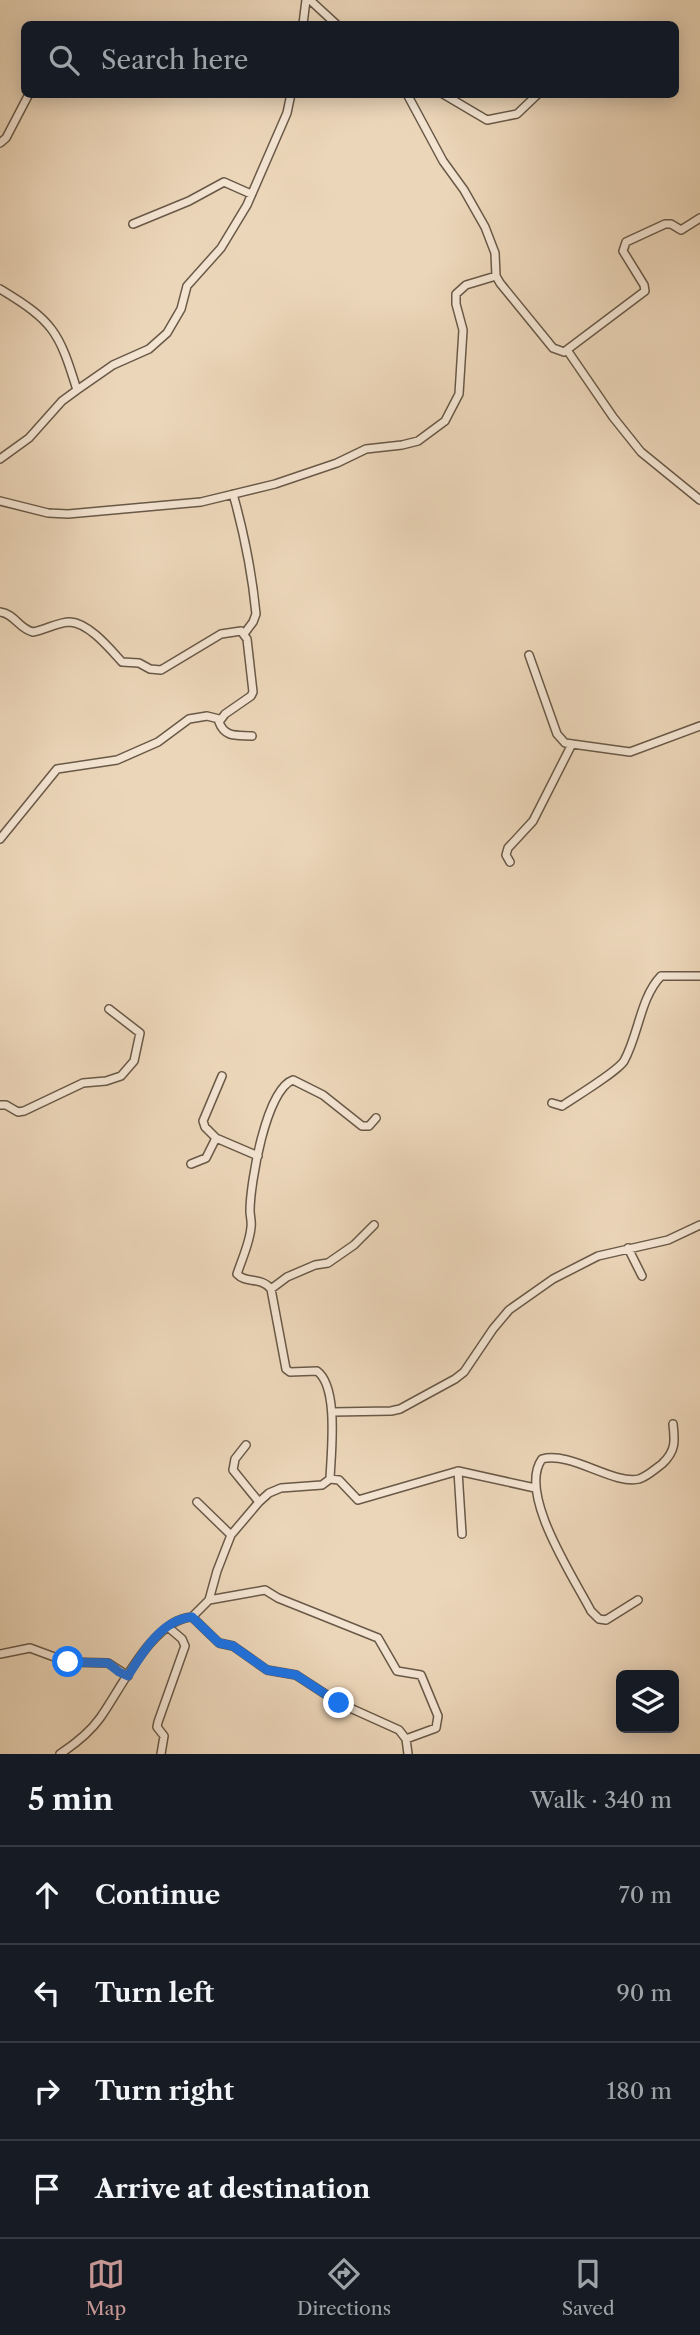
<!DOCTYPE html>
<html lang="en">
<head>
<meta charset="utf-8">
<style>
  body { margin:0; font-family:"Libre Caslon Text",serif; background:#242831; color:#f1f3f6 }
  .controls { position:absolute; right:21px; bottom:21px; display:grid; overflow:hidden; border-radius:10px; box-shadow:0 4px 18px #0003 }
  .controls button { width:63px; height:63px; display:grid; place-items:center; padding:0; border:0; border-bottom:2px solid #363941; background:#171b24; color:#f1f3f6; font:35px sans-serif }
  .stop { position:absolute; width:21px; height:21px; margin:-16px; border:5px solid #1a73e8; border-radius:50%; background:#fff }
  .stop.end { background:#1a73e8; border-color:#fff; box-shadow:0 2px 7px #0008 }
  .list { margin:0; padding:0; list-style:none }
  h2 { display:flex; justify-content:space-between; align-items:center; height:91px; margin:0; padding:0 28px; font-size:30px }
  h2 small { font-size:23px; font-weight:400; color:#9ea1a6 }
  .list li { display:grid; grid-template-columns:46px 1fr auto; gap:21px; align-items:center; box-sizing:border-box; height:98px; padding:0 28px; border-top:2px solid #363941 }
  .list b { display:block; font-size:26px; white-space:nowrap }
  .list em { font-size:23px; font-style:normal; color:#9ea1a6 }
  .icon { flex:none; width:38px; height:38px; fill:none; stroke:currentColor; stroke-width:2; stroke-linecap:round; stroke-linejoin:round }
  .map { position:relative; flex:none; width:700px; height:1754px; overflow:hidden }
  .search { position:absolute; background:#171b24; box-shadow:0 4px 18px #0003; left:21px; right:21px; top:21px; height:77px; display:flex; align-items:center; gap:18px; box-sizing:border-box; padding:0 24px; border-radius:10px; color:#9ea1a6; font-size:26px }
  .sheet { height:483px; background:#171b24 }
  nav { display:flex; justify-content:space-around; align-items:center; box-sizing:border-box; height:98px; border-top:2px solid #363941; background:#171b24; font-size:19px; color:#9ea1a6 }
  nav a { display:grid; justify-items:center; gap:4px }
  nav .on { color:#c59692 }
  .map>svg:first-child { display:block }
  .lines { fill:none; stroke-linecap:round; stroke-linejoin:round }
  .minor-casing { stroke:#695947; stroke-width:10 }
  .minor { stroke:#f3e4d2; stroke-width:7 }
  .route { stroke:#1a73e8; stroke-width:9 }
</style>
</head>
<body>
<div class="map">
<svg width="700" height="1754" viewBox="0 0 700 1754">
  <rect width="100%" height="100%" fill="#ecd6b9"/>
  <filter id="stains"><feTurbulence type="fractalNoise" baseFrequency=".00286" numOctaves="4"/><feColorMatrix values="0 0 0 0 .2 0 0 0 0 .09 0 0 0 0 .02 0 0 0 .5 -.17"/></filter>
  <radialGradient id="worn" r=".72"><stop offset=".6" stop-color="#630" stop-opacity="0"/><stop offset="1" stop-color="#630" stop-opacity=".3"/></radialGradient>
  <g class="lines">
    <defs>
      <path id="minor" d="M 310,0 L 336,24
        M 303,24 L 306,0
        M 407,94 L 443,161 L 464,190 L 485,227 L 495,253 L 496,276 L 500,283 L 553,348 L 564,352 L 645,291 L 644,285 L 623,251 L 626,242 L 665,224 L 671,224 L 681,230 L 700,218
        M 443,94 L 487,120 L 517,114 L 538,94
        M 0,143 L 6,138 L 29,94
        M 133,224 L 189,201 L 224,182 L 251,194
        M 0,289 C 53,321 59,331 77,390
        M 567,350 L 613,417 L 641,452 L 700,500
        M 0,459 L 29,438 L 62,401 L 77,390 L 113,365 L 149,349 L 167,333 L 181,309 L 187,286 L 221,248 L 247,205 L 287,113 L 291,94
        M 233,494 C 244,533 252,573 256,614 L 253,622 L 244,634
        M 0,501 L 48,513 L 68,514 L 201,502 L 275,484 L 337,463 L 366,449 L 402,445 L 418,441 L 445,421 L 459,394 L 463,330 L 456,304 L 456,294 L 466,285 L 496,276
        M 0,612 C 15,614 19,629 33,632 C 45,630 58,622 70,622 C 89,623 110,649 122,662 L 139,663 L 150,669 L 161,670 L 221,634 L 241,631 L 247,639 L 253,692 L 251,696 L 225,714 L 219,722 C 225,738 237,735 252,736
        M 529,655 L 557,734 L 565,743 L 630,752 L 700,726
        M 0,839 L 57,769 L 117,760 L 158,742 L 189,719 L 207,716 L 219,719
        M 510,862 L 506,855 L 508,848 L 533,821 L 572,744
        M 222,1076 L 203,1121 L 205,1127 L 216,1138 L 258,1156
        M 552,1103 L 562,1106 C 575,1097 617,1072 624,1061 C 639,1034 640,998 661,976 L 700,976
        M 0,1105 L 6,1105 L 18,1112 L 24,1111 L 83,1083 L 106,1081 L 121,1076 L 134,1061 L 140,1033 L 109,1009
        M 191,1164 L 206,1158 L 216,1138
        M 628,1248 L 642,1276
        M 271,1289 L 287,1277 L 315,1265 L 328,1263 L 354,1245 L 374,1225
        M 333,1412 L 391,1411 L 400,1409 L 455,1379 L 464,1372 L 493,1329 L 509,1310 L 553,1279 L 598,1256 L 668,1240 L 700,1225
        M 246,1445 L 235,1459 L 233,1470 L 259,1502
        M 458,1471 L 462,1534
        M 330,1479 L 339,1480 L 358,1500 L 458,1471 L 535,1488
        M 197,1502 L 231,1535
        M 209,1600 L 265,1590 L 278,1598 L 378,1638 L 397,1671 L 421,1675 L 438,1716 L 436,1728 L 406,1739 L 408,1754
        M 638,1600 L 606,1620 L 599,1619 L 591,1611 C 574,1578 517,1493 542,1459 C 571,1451 613,1485 639,1479 C 648,1476 655,1469 662,1464 C 676,1451 675,1441 673,1424
        M 192,1617 L 219,1643 L 233,1646 L 267,1670 L 296,1675 L 339,1703 L 399,1730 L 406,1739
        M 0,1654 L 30,1648 L 68,1662 L 108,1663 L 128,1676
        M 60,1754 C 75,1744 90,1732 100,1718 C 121,1689 153,1619 192,1617 L 209,1600 L 217,1571 L 231,1535 L 259,1502 L 269,1493 L 281,1488 L 322,1485 L 330,1479 C 331,1453 339,1387 317,1371 L 290,1372 L 286,1369 L 271,1289 C 260,1276 246,1284 237,1274 C 242,1259 250,1242 251,1227 C 252,1222 250,1216 250,1211 C 250,1184 266,1089 293,1080 L 323,1095 L 362,1126 L 369,1126 L 376,1118
        M 161,1754 L 164,1736 L 157,1727 L 158,1722 L 185,1646 L 182,1639 L 168,1627"/>
    </defs>
    <use href="#minor" class="minor-casing"/>
    <use href="#minor" class="minor"/>
  </g>
  <g class="lines">
    <path class="route" d="M 68,1662 L 108,1663 L 119,1672 L 128,1676 C 142,1653 162,1619 192,1617 L 219,1643 L 233,1646 L 267,1670 L 296,1675 L 339,1703"/>
  </g>
  <rect width="100%" height="100%" filter="url(#stains)"/>
  <rect width="100%" height="100%" fill="url(#worn)"/>
</svg>
<div class="controls">
<button><svg class="icon" aria-label="layers" viewBox="0 0 24 24"><path d="M12 4l9 5-9 5-9-5zM3 14l9 5 9-5"/></svg></button>
</div>
<div class="stop" style="left:68px;top:1662px"></div>
<div class="stop end" style="left:339px;top:1703px"></div>
<div class="search"><svg class="icon" aria-label="search" viewBox="0 0 24 24"><circle cx="10" cy="10" r="6"/><path d="M15 15l6 6"/></svg>Search here</div>
</div>
<section class="sheet">
<h2>5 min<small>Walk · 340 m</small></h2>
<ul class="list">
<li><svg class="icon" aria-label="ahead" viewBox="0 0 24 24"><path d="M12 20V5M6 11l6-6 6 6"/></svg><div><b>Continue</b></div><em>70 m</em></li>
<li><svg class="icon" aria-label="left" viewBox="0 0 24 24"><path d="M17 20v-9H6M10 6l-5 5 5 5"/></svg><div><b>Turn left</b></div><em>90 m</em></li>
<li><svg class="icon" aria-label="right" viewBox="0 0 24 24"><path d="M7 20v-9h11M14 6l5 5-5 5"/></svg><div><b>Turn right</b></div><em>180 m</em></li>
<li><svg class="icon" aria-label="arrive" viewBox="0 0 24 24"><path d="M6 21V4h12l-3 4 3 4H6"/></svg><div><b>Arrive at destination</b></div></li>
</ul>
</section>
<nav>
<a class="on"><svg class="icon" aria-label="map" viewBox="0 0 24 24"><path d="M3 6l6-2 6 2 6-2v14l-6 2-6-2-6 2zM9 4v14M15 6v14"/></svg>Map</a>
<a><svg class="icon" aria-label="directions" viewBox="0 0 24 24"><path d="M12 3l9 9-9 9-9-9zM9 14v-3h6M13 9l2 2-2 2"/></svg>Directions</a>
<a><svg class="icon" aria-label="saved" viewBox="0 0 24 24"><path d="M7 4h10v16l-5-4-5 4z"/></svg>Saved</a>
</nav>
</body>
</html>
